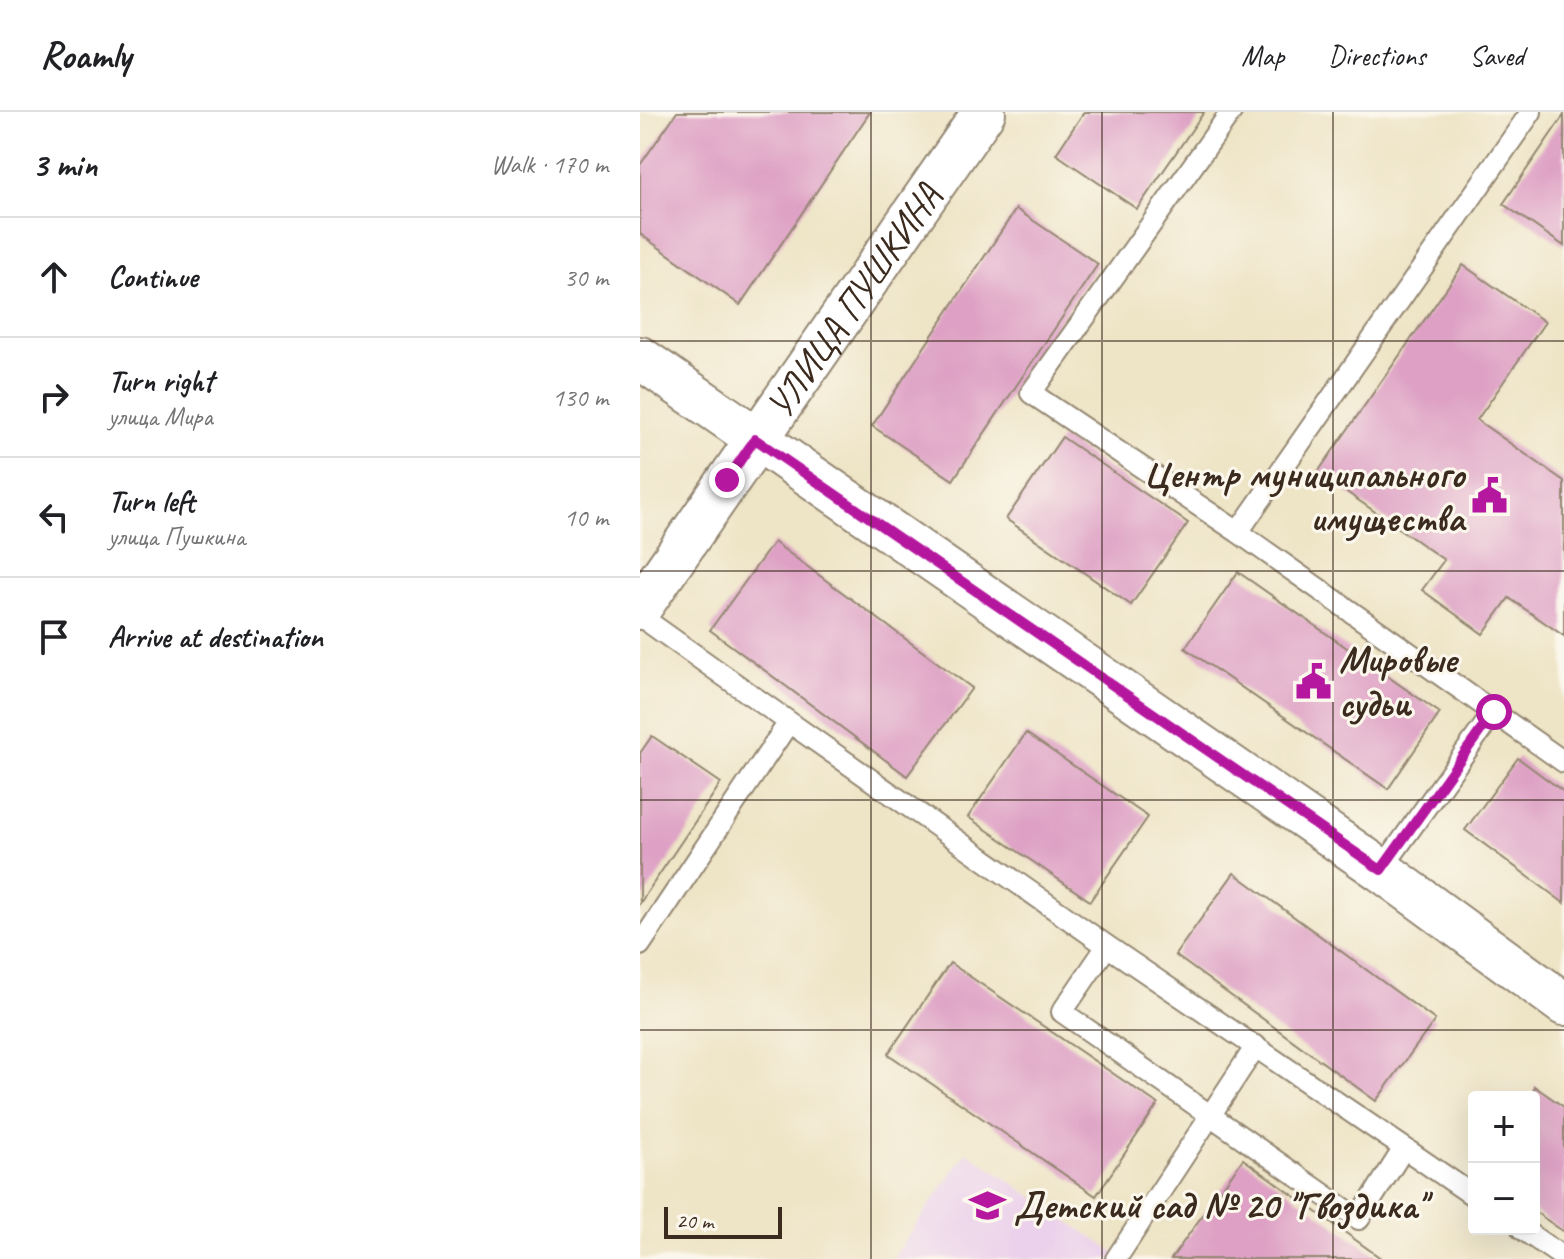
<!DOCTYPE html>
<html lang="en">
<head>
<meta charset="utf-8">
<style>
  body { margin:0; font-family:Caveat,sans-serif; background:#f6f6f6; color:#202124 }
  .controls { position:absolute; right:24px; bottom:24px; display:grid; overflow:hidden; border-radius:8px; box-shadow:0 8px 32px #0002 }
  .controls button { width:72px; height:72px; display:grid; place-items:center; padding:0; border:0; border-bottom:2px solid #e0e0e0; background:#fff; color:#202124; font:40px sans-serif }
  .scale { position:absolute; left:24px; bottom:20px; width:118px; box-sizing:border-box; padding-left:8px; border:4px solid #3b2a1e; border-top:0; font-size:22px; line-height:28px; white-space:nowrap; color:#3b2a1e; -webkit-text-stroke:6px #fbf7ec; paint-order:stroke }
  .stop { position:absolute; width:24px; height:24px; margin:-18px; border:6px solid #b5179e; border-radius:50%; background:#fff }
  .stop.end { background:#b5179e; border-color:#fff; box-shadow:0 2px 8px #0008 }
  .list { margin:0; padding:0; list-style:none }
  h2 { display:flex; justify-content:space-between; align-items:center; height:104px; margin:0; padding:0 32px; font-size:34px }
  h2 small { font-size:26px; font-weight:400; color:#757577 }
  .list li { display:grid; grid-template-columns:52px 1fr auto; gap:24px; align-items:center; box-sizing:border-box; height:120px; padding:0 32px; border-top:2px solid #e0e0e0 }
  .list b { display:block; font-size:30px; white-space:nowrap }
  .list p { margin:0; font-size:26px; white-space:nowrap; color:#757577 }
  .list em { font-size:26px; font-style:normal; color:#757577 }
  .icon { flex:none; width:44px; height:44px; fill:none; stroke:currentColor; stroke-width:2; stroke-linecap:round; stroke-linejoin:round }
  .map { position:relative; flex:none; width:924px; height:1147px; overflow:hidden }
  header { display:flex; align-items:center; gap:48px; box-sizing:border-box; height:112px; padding:0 40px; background:#fff; border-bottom:2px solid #e0e0e0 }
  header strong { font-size:38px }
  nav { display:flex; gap:44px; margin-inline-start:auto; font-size:28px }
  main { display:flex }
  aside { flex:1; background:#fff }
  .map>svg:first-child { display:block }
  .built { fill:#ebd1eb }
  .building { fill:#dea1c5 }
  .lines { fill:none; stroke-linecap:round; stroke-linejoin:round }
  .lane-casing { stroke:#948772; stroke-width:24 }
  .street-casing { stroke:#948772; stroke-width:46 }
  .lane { stroke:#fff; stroke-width:20 }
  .street { stroke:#fff; stroke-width:42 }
  .route { stroke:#b5179e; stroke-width:10 }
  .grid { fill:none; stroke:#3b2a1e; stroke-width:2; stroke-opacity:0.55 }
  .labels { text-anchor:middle; stroke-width:6; stroke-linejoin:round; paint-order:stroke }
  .street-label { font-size:38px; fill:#3b2a1e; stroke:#fbf7ec }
  .poi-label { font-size:38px; font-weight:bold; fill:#3b2a1e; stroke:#fbf7ec; text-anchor:start }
</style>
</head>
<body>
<header>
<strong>Roamly</strong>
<nav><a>Map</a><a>Directions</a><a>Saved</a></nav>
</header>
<main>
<aside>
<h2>3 min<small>Walk · 170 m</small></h2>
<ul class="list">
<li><svg class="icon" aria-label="ahead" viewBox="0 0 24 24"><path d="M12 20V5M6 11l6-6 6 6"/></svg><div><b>Continue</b></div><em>30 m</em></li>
<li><svg class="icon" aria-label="right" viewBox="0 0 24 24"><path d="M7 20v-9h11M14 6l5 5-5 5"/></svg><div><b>Turn right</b><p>улица Мира</p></div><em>130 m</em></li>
<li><svg class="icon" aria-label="left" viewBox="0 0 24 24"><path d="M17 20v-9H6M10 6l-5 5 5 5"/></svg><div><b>Turn left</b><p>улица Пушкина</p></div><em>10 m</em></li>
<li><svg class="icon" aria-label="arrive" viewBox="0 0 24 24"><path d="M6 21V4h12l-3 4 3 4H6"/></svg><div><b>Arrive at destination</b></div></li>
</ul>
</aside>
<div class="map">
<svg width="924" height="1147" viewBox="0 0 924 1147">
  <rect width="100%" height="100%" fill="#fbf7ec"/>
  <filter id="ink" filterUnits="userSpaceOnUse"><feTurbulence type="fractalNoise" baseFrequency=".0125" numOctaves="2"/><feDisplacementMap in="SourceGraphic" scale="16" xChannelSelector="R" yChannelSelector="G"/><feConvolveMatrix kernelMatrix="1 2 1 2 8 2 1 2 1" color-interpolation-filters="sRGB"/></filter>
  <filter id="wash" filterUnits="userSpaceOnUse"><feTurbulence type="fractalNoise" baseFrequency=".006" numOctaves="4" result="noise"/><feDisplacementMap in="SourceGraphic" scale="32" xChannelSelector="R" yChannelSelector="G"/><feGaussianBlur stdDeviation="1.8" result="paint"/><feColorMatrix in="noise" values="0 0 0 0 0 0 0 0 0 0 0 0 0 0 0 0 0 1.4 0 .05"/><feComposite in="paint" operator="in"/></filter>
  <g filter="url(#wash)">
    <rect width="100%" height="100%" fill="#eee4c6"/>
    <path class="built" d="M 327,1040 L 484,1147 L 252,1147 Z"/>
    <g id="blocks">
      <path class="building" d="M 37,0 L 230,0 L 100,193 L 0,122 L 0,53 Z
        M 444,0 L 564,0 L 497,97 L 416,42 Z
        M 924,3 L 924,134 L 863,92 Z
        M 376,97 L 458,152 L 313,368 L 232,314 Z
        M 823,153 L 905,210 L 837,308 L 924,369 L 924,524 L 869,486 L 843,522 L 782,478 L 804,448 L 678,360 Z
        M 422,325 L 548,411 L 491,493 L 366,407 Z
        M 134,430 L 332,576 L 267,664 L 70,518 Z
        M 598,460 L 800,601 L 748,677 L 545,536 Z
        M 386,621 L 508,705 L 450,789 L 328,705 Z
        M 12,624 L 81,671 L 0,791 L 0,641 Z
        M 878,646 L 924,680 L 924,791 L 825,718 Z
        M 594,761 L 795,908 L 736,989 L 535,843 Z
        M 310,851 L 518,992 L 456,1084 L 248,942 Z
        M 894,974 L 924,995 L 924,1120 L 894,1099 Z
        M 603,1047 L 742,1147 L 531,1147 Z"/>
    </g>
  </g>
  <g filter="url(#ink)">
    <use href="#blocks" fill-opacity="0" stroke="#948772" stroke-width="2"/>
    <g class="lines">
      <defs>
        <path id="lane" d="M 591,0 L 391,281 L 598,420 L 924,650
          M 598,420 L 891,0
          M 0,504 L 149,610 L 0,833
          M 149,610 L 467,834 L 764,1036 L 719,1107 L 422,900 L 467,834
          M 741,758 L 854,600
          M 764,1036 L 834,1084
          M 882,1117 L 924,1146
          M 476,1147 L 616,934"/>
        <g id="street">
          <path d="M 0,246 L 741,758 L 924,892"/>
          <path id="s1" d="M 0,496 L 344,0"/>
        </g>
      </defs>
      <use href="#lane" class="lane-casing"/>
      <use href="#street" class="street-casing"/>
      <use href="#lane" class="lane"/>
      <use href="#street" class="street"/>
    </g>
  </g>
  <g class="lines" filter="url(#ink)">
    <path class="route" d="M 87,368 L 115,327 L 741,758 L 854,600"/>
  </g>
  <path class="grid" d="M 231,0 L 231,1147M 462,0 L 462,1147M 693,0 L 693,1147M 0,229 L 924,229M 0,459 L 924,459M 0,688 L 924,688M 0,918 L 924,918"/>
  <defs>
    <symbol id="civic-bare" viewBox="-9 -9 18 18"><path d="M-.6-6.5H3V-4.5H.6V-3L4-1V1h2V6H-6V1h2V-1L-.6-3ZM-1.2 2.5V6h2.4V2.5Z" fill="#b5179e" stroke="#fbf7ec" stroke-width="2.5" paint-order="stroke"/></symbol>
    <symbol id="school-bare" viewBox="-9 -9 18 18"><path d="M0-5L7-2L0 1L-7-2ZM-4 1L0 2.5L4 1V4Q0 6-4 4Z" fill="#b5179e" stroke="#fbf7ec" stroke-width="2.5" paint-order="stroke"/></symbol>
  </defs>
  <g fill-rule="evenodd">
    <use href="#civic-bare" x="824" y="358" width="51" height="51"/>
    <use href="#civic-bare" x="648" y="544" width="51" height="51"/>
    <use href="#school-bare" x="322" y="1068" width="51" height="51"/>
  </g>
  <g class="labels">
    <g class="street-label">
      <text dy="13" stroke="none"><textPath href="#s1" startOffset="374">УЛИЦА ПУШКИНА</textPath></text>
    </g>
    <g class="poi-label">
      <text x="824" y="375" text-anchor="end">Центр муниципального<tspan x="824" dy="44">имущества</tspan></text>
      <text x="699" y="560">Мировые<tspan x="699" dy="44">судьи</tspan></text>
      <text x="374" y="1106">Детский сад № 20 "Гвоздика"</text>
    </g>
  </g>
</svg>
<div class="controls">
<button>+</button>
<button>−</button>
</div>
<div class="scale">20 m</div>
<div class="stop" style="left:854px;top:600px"></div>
<div class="stop end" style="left:87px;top:368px"></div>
</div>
</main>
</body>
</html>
